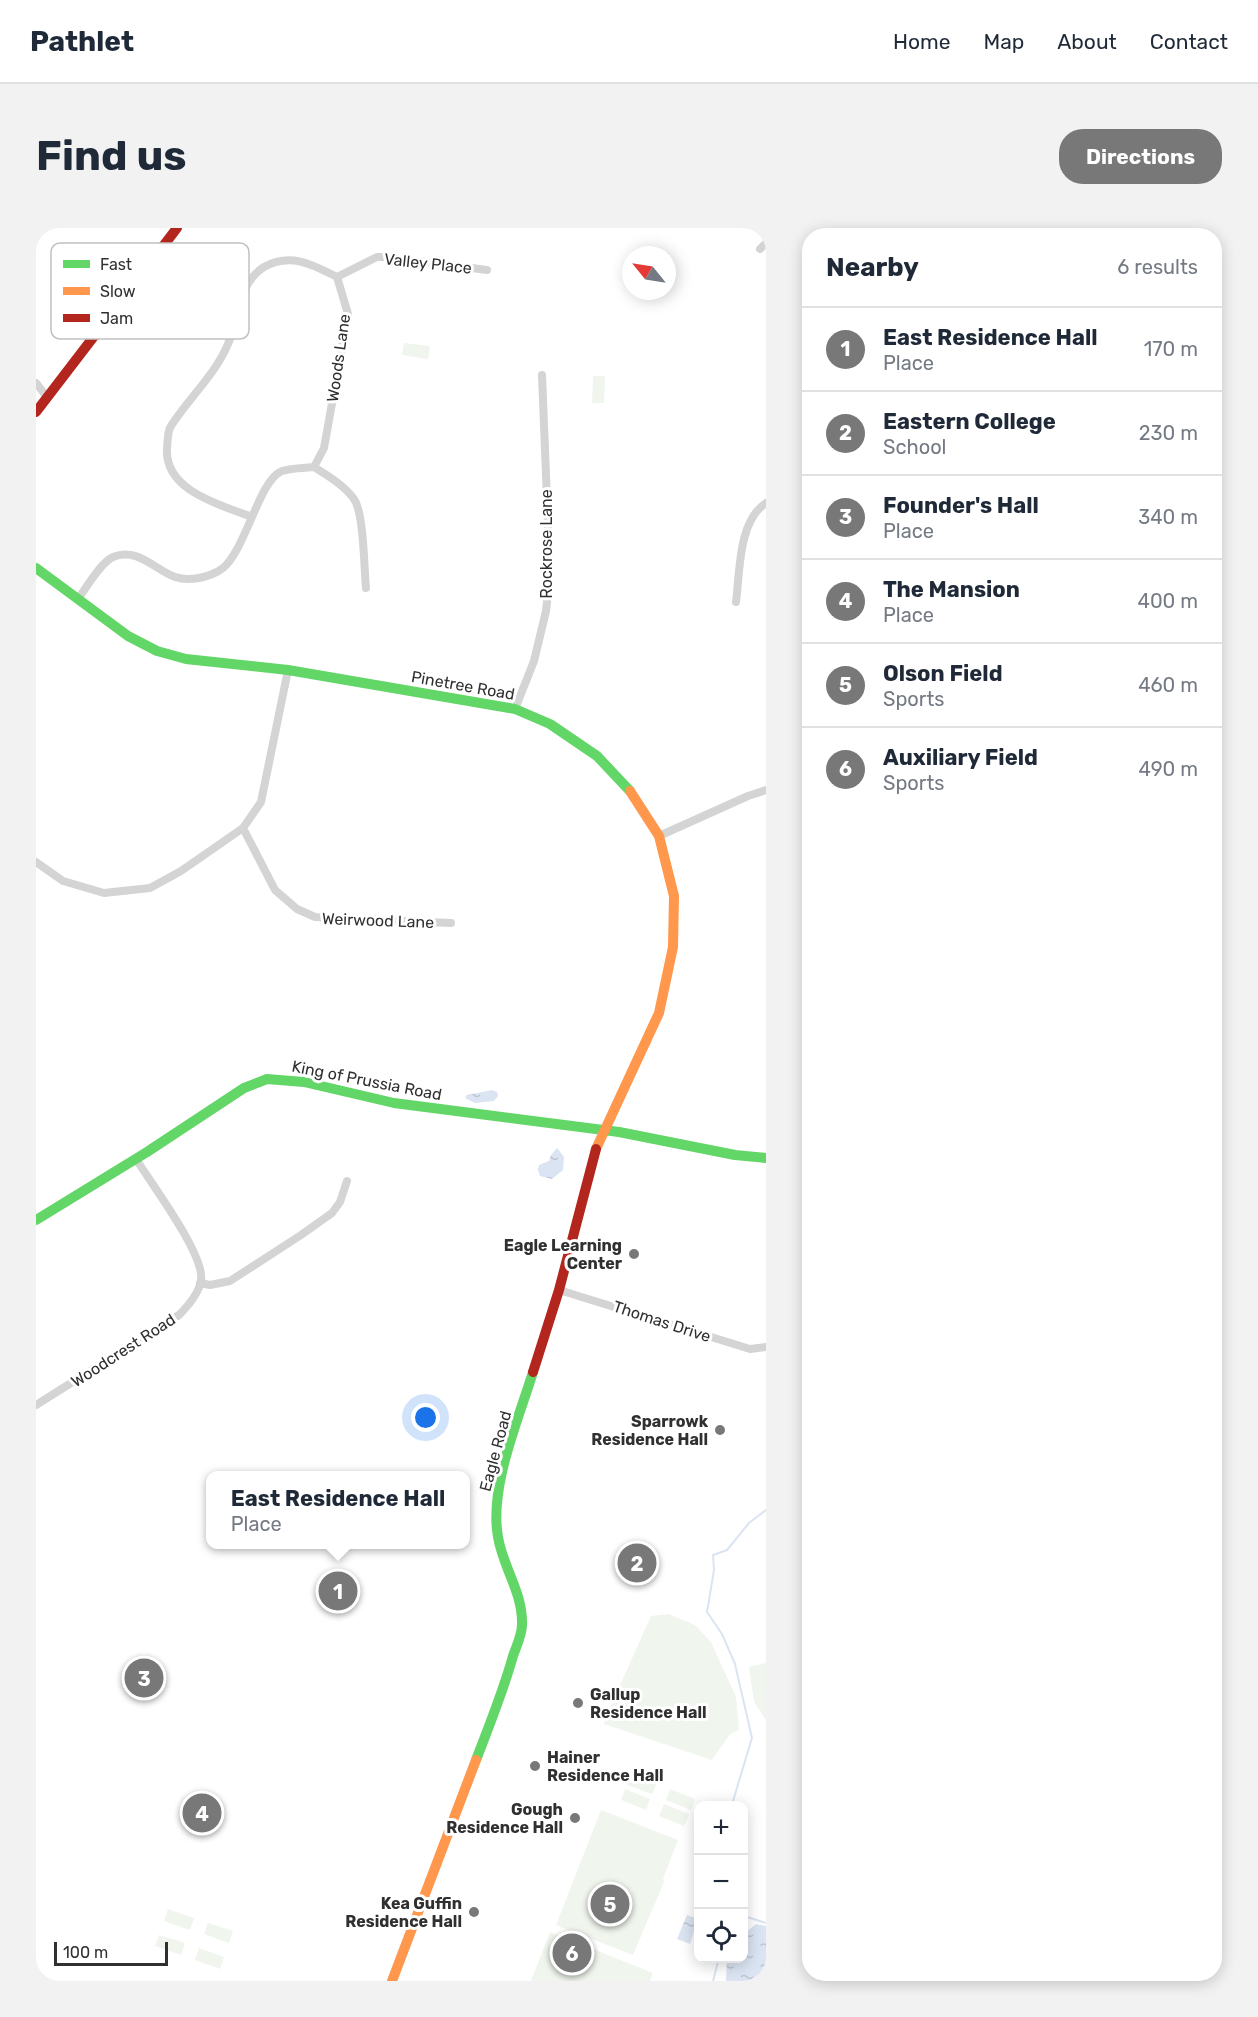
<!DOCTYPE html>
<html lang="en">
<head>
<meta charset="utf-8">
<style>
  body { margin:0; font-family:Rubik,sans-serif; background:#f2f2f3; color:#1f2937 }
  .controls { position:absolute; right:18px; bottom:18px; display:grid; overflow:hidden; border-radius:12px; box-shadow:0 3px 15px #0003 }
  .controls button { width:54px; height:54px; display:grid; place-items:center; padding:0; border:0; border-bottom:2px solid #e0e1e3; background:#fff; color:#1f2937; font:30px sans-serif }
  .compass { position:absolute; left:586px; top:18px; width:54px; height:54px; border-radius:50%; background:#fff; box-shadow:0 3px 15px #0003; rotate:300deg }
  .scale { position:absolute; left:18px; bottom:15px; width:114px; box-sizing:border-box; padding-left:6px; border:3px solid #303030; border-top:0; font-size:16px; line-height:21px; white-space:nowrap; color:#303030; -webkit-text-stroke:4px #fff; paint-order:stroke }
  .you { position:absolute; left:390px; top:1190px; width:21px; height:21px; margin:-15px; border:4px solid #fff; border-radius:50%; background:#1a73e8; box-shadow:0 0 0 9px #1a73e833 }
  .badge { display:grid; place-items:center; width:39px; height:39px; border-radius:50%; background:#787878; color:#fff; font-size:20px; font-weight:700 }
  .pin { position:absolute; translate:-50% -50%; border:3px solid #fff; box-shadow:0 2px 6px #0006 }
  .popup { position:absolute; left:170px; top:1243px; width:264px; height:78px; box-sizing:border-box; display:grid; place-content:center; border-radius:12px; background:#fff; filter:drop-shadow(0 2px 4px #0005); font-size:20px; white-space:nowrap; color:#747a83 }
  .popup b { font-size:22px; color:#1f2937 }
  .popup::after { content:''; position:absolute; left:50%; top:100%; margin-left:-12px; border:12px solid transparent; border-top-color:#fff }
  .list { margin:0; padding:0; list-style:none }
  h2 { display:flex; justify-content:space-between; align-items:center; height:78px; margin:0; padding:0 24px; font-size:26px }
  h2 small { font-size:20px; font-weight:400; color:#747a83 }
  .list li { display:grid; grid-template-columns:39px 1fr auto; gap:18px; align-items:center; box-sizing:border-box; height:84px; padding:0 24px; border-top:2px solid #e0e1e3 }
  .list b { display:block; font-size:22px; white-space:nowrap }
  .list p { margin:0; font-size:20px; white-space:nowrap; color:#747a83 }
  .list em { font-size:20px; font-style:normal; color:#747a83 }
  .icon { flex:none; width:33px; height:33px; fill:none; stroke:currentColor; stroke-width:2; stroke-linecap:round; stroke-linejoin:round }
  .map { position:relative; flex:none; width:730px; height:1753px; overflow:hidden; border-radius:24px }
  header { display:flex; align-items:center; gap:36px; box-sizing:border-box; height:84px; padding:0 30px; background:#fff; border-bottom:2px solid #e0e1e3 }
  header strong { font-size:28px }
  nav { display:flex; gap:33px; margin-inline-start:auto; font-size:21px }
  .intro { display:flex; align-items:center; justify-content:space-between; box-sizing:border-box; height:144px; padding:0 36px }
  h1 { margin:0; font-size:42px }
  .button { padding:15px 27px; border-radius:24px; background:#787878; color:#fff; font-size:21px; font-weight:700 }
  main { display:flex; gap:36px; padding:0 36px }
  aside { flex:1; background:#fff; border-radius:24px; box-shadow:0 3px 15px #0003 }
  .map>svg:first-child { display:block }
  .pitch { fill:#f0f5ed }
  .water { fill:url(#water-ripples) }
  .lines { fill:none; stroke-linecap:round; stroke-linejoin:round }
  .stream { stroke:#dbe4f2; stroke-width:2 }
  .street { stroke:#d4d4d4; stroke-width:8 }
  .fast { stroke:#63d668; stroke-width:10 }
  .slow { stroke:#ff974d; stroke-width:10 }
  .jam { stroke:#b3261e; stroke-width:10 }
  .poi-dot { fill:#787878; stroke:#fff; stroke-width:2 }
  .labels { text-anchor:middle; stroke-width:6; stroke-linejoin:round; paint-order:stroke }
  .street-label { font-size:16px; fill:#303030; stroke:#fff }
  .poi-label { font-size:16px; font-weight:bold; fill:#303030; stroke:#fff; text-anchor:end }
  .key { fill:#fff; stroke:#c1c1c1; stroke-width:1.5 }
  .key-label { font-size:16px; fill:#303030 }
</style>
</head>
<body>
<header>
<strong>Pathlet</strong>
<nav><a>Home</a><a>Map</a><a>About</a><a>Contact</a></nav>
</header>
<div class="intro"><h1>Find us</h1><a class="button">Directions</a></div>
<main>
<div class="map">
<svg width="730" height="1753" viewBox="0 0 730 1753">
  <defs>
    <pattern id="water-ripples" width="26" height="14" patternUnits="userSpaceOnUse" patternTransform="scale(1.5)"><rect width="26" height="14" fill="#dbe4f2"/><path d="M2 4q2-2 4 0t4 0M15 11q2-2 4 0t4 0" fill="none" stroke="#bcc4d0"/></pattern>
  </defs>
  <rect width="100%" height="100%" fill="#fff"/>
  <path class="pitch" d="M 368,115 L 394,118 L 392,131 L 366,127 Z
    M 557,148 L 569,148 L 568,175 L 556,175 Z
    M 633,1386 L 659,1397 L 675,1414 L 700,1469 L 703,1502 L 694,1506 L 676,1532 L 568,1496 L 568,1493 L 615,1388 Z
    M 730,1435 L 730,1492 L 718,1474 L 713,1439 Z
    M 596,1545 L 621,1555 L 616,1566 L 591,1557 Z
    M 589,1561 L 614,1571 L 610,1582 L 585,1572 Z
    M 634,1561 L 659,1571 L 655,1582 L 630,1572 Z
    M 628,1576 L 653,1586 L 648,1598 L 623,1588 Z
    M 565,1582 L 642,1612 L 627,1651 L 628,1654 L 597,1727 L 520,1697 Z
    M 132,1681 L 158,1690 L 154,1702 L 128,1693 Z
    M 172,1695 L 197,1703 L 193,1715 L 168,1706 Z
    M 514,1704 L 617,1745 L 614,1753 L 495,1753 Z
    M 123,1707 L 149,1715 L 145,1727 L 119,1718 Z
    M 163,1720 L 188,1729 L 184,1741 L 159,1732 Z"/>
  <path class="water" d="M 456,862 L 461,864 L 462,868 L 458,873 L 439,875 L 429,870 L 431,867 Z
    M 521,920 L 528,929 L 527,942 L 516,951 L 504,948 L 502,942 L 503,937 L 513,933 L 515,927 Z
    M 651,1687 L 662,1691 L 654,1716 L 641,1711 Z
    M 720,1696 L 730,1698 L 730,1753 L 690,1753 L 691,1731 L 708,1730 L 708,1706 Z"/>
  <g class="lines">
    <path class="stream" d="M 698,1578 L 697,1573 L 716,1510 L 699,1436 L 686,1406 L 671,1384 L 678,1342 L 677,1327 L 691,1322 L 713,1295 L 730,1282
      M 708,1646 L 710,1671 L 708,1688 L 730,1695
      M 677,1753 L 683,1730"/>
    <path class="street" d="M 724,21 L 730,15
      M 301,49 L 341,29 L 350,29 L 451,42
      M 0,155 L 11,169
      M 278,239 C 292,248 308,257 318,271 C 328,285 328,341 330,360
      M 42,371 C 50,360 65,334 77,329 C 101,319 118,341 139,349 C 154,354 175,349 187,340 C 210,321 223,252 246,243 C 255,240 268,240 278,239 L 288,220 L 312,86 L 301,49 C 277,37 255,24 228,39 C 202,55 203,90 192,116 C 179,147 153,170 135,198 C 131,204 132,213 131,220 C 128,263 185,277 216,289
      M 700,374 C 704,344 702,293 730,275
      M 479,481 L 498,433 L 510,383 L 514,347 L 506,147
      M 207,600 L 239,662 L 261,681 L 279,689 L 415,695
      M 623,608 L 712,568 L 730,562
      M 0,634 L 27,653 L 68,665 L 114,660 L 145,643 L 207,600 L 225,574 L 252,442
      M 164,1055 L 174,1057 L 194,1053 L 265,1007 L 296,985 L 304,974 L 311,953
      M 523,1062 L 714,1121 L 730,1119
      M 0,1177 L 143,1087 C 152,1078 163,1066 165,1052 C 169,1027 115,955 100,931"/>
    <path class="fast" d="M 0,340 L 92,408 L 121,423 L 150,431 L 252,442 L 479,481 L 514,496 L 561,528 L 594,563
      M 0,992 L 111,924 L 208,860 L 231,851 L 268,854 L 358,875 L 583,904 L 699,927 L 730,930
      M 440,1532 C 453,1498 467,1464 477,1428 C 480,1419 486,1407 486,1397 C 487,1364 467,1340 462,1309 C 453,1259 482,1193 497,1144"/>
    <path class="slow" d="M 560,921 L 623,785 L 637,719 L 638,668 L 623,608 L 594,563
      M 356,1753 L 440,1532"/>
    <path class="jam" d="M 0,184 L 141,0
      M 497,1144 L 523,1062 L 560,921"/>
  </g>
  <g class="poi-dot">
    <circle cx="598" cy="1026" r="6"/>
    <circle cx="684" cy="1202" r="6"/>
    <circle cx="542" cy="1475" r="6"/>
    <circle cx="499" cy="1538" r="6"/>
    <circle cx="539" cy="1590" r="6"/>
    <circle cx="438" cy="1684" r="6"/>
  </g>
  <g class="labels">
    <g class="street-label">
      <text transform="translate(392 35) rotate(6)" y="6">Valley Place</text>
      <text transform="translate(302 130) rotate(-82)" y="6">Woods Lane</text>
      <text transform="translate(510 316) rotate(-90)" y="6">Rockrose Lane</text>
      <text transform="translate(427 457) rotate(10)" y="6">Pinetree Road</text>
      <text transform="translate(342 692) rotate(2)" y="6">Weirwood Lane</text>
      <text transform="translate(331 852) rotate(11)" y="6">King of Prussia Road</text>
      <text transform="translate(626 1093) rotate(18)" y="6">Thomas Drive</text>
      <text transform="translate(87 1122) rotate(-33)" y="6">Woodcrest Road</text>
      <text transform="translate(459 1223) rotate(-75)" y="6">Eagle Road</text>
    </g>
    <g class="poi-label">
      <text x="586" y="1023">Eagle Learning<tspan x="586" dy="18">Center</tspan></text>
      <text x="672" y="1199">Sparrowk<tspan x="672" dy="18">Residence Hall</tspan></text>
      <text x="554" y="1472" text-anchor="start">Gallup<tspan x="554" dy="18">Residence Hall</tspan></text>
      <text x="511" y="1535" text-anchor="start">Hainer<tspan x="511" dy="18">Residence Hall</tspan></text>
      <text x="527" y="1587">Gough<tspan x="527" dy="18">Residence Hall</tspan></text>
      <text x="426" y="1681">Kea Guffin<tspan x="426" dy="18">Residence Hall</tspan></text>
    </g>
  </g>
  <rect x="15" y="15" width="198" height="96" rx="9" class="key"/>
  <rect x="27" y="32" width="27" height="8" fill="#63d668"/>
  <rect x="27" y="59" width="27" height="8" fill="#ff974d"/>
  <rect x="27" y="86" width="27" height="8" fill="#b3261e"/>
  <g class="key-label">
    <text x="64" y="42">Fast</text>
    <text x="64" y="69">Slow</text>
    <text x="64" y="96">Jam</text>
  </g>
</svg>
<div class="controls">
<button>+</button>
<button>−</button>
<button><svg class="icon" aria-label="locate" viewBox="0 0 24 24"><circle cx="12" cy="12" r="6"/><path d="M12 2v4M12 18v4M2 12h4M18 12h4"/></svg></button>
</div>
<svg class="compass" viewBox="-18 -18 36 36"><path d="M0-13l5 13h-10z" fill="#e53935"/><path d="M0 13l5-13h-10z" fill="#747a83"/></svg>
<div class="scale">100 m</div>
<div class="you"></div>
<div class="pin badge" style="left:302px;top:1363px">1</div>
<div class="popup"><b>East Residence Hall</b>Place</div>
<div class="pin badge" style="left:601px;top:1335px">2</div>
<div class="pin badge" style="left:108px;top:1450px">3</div>
<div class="pin badge" style="left:166px;top:1585px">4</div>
<div class="pin badge" style="left:574px;top:1676px">5</div>
<div class="pin badge" style="left:536px;top:1725px">6</div>
</div>
<aside>
<h2>Nearby<small>6 results</small></h2>
<ul class="list">
<li><span class="badge">1</span><div><b>East Residence Hall</b><p>Place</p></div><em>170 m</em></li>
<li><span class="badge">2</span><div><b>Eastern College</b><p>School</p></div><em>230 m</em></li>
<li><span class="badge">3</span><div><b>Founder's Hall</b><p>Place</p></div><em>340 m</em></li>
<li><span class="badge">4</span><div><b>The Mansion</b><p>Place</p></div><em>400 m</em></li>
<li><span class="badge">5</span><div><b>Olson Field</b><p>Sports</p></div><em>460 m</em></li>
<li><span class="badge">6</span><div><b>Auxiliary Field</b><p>Sports</p></div><em>490 m</em></li>
</ul>
</aside>
</main>
</body>
</html>
